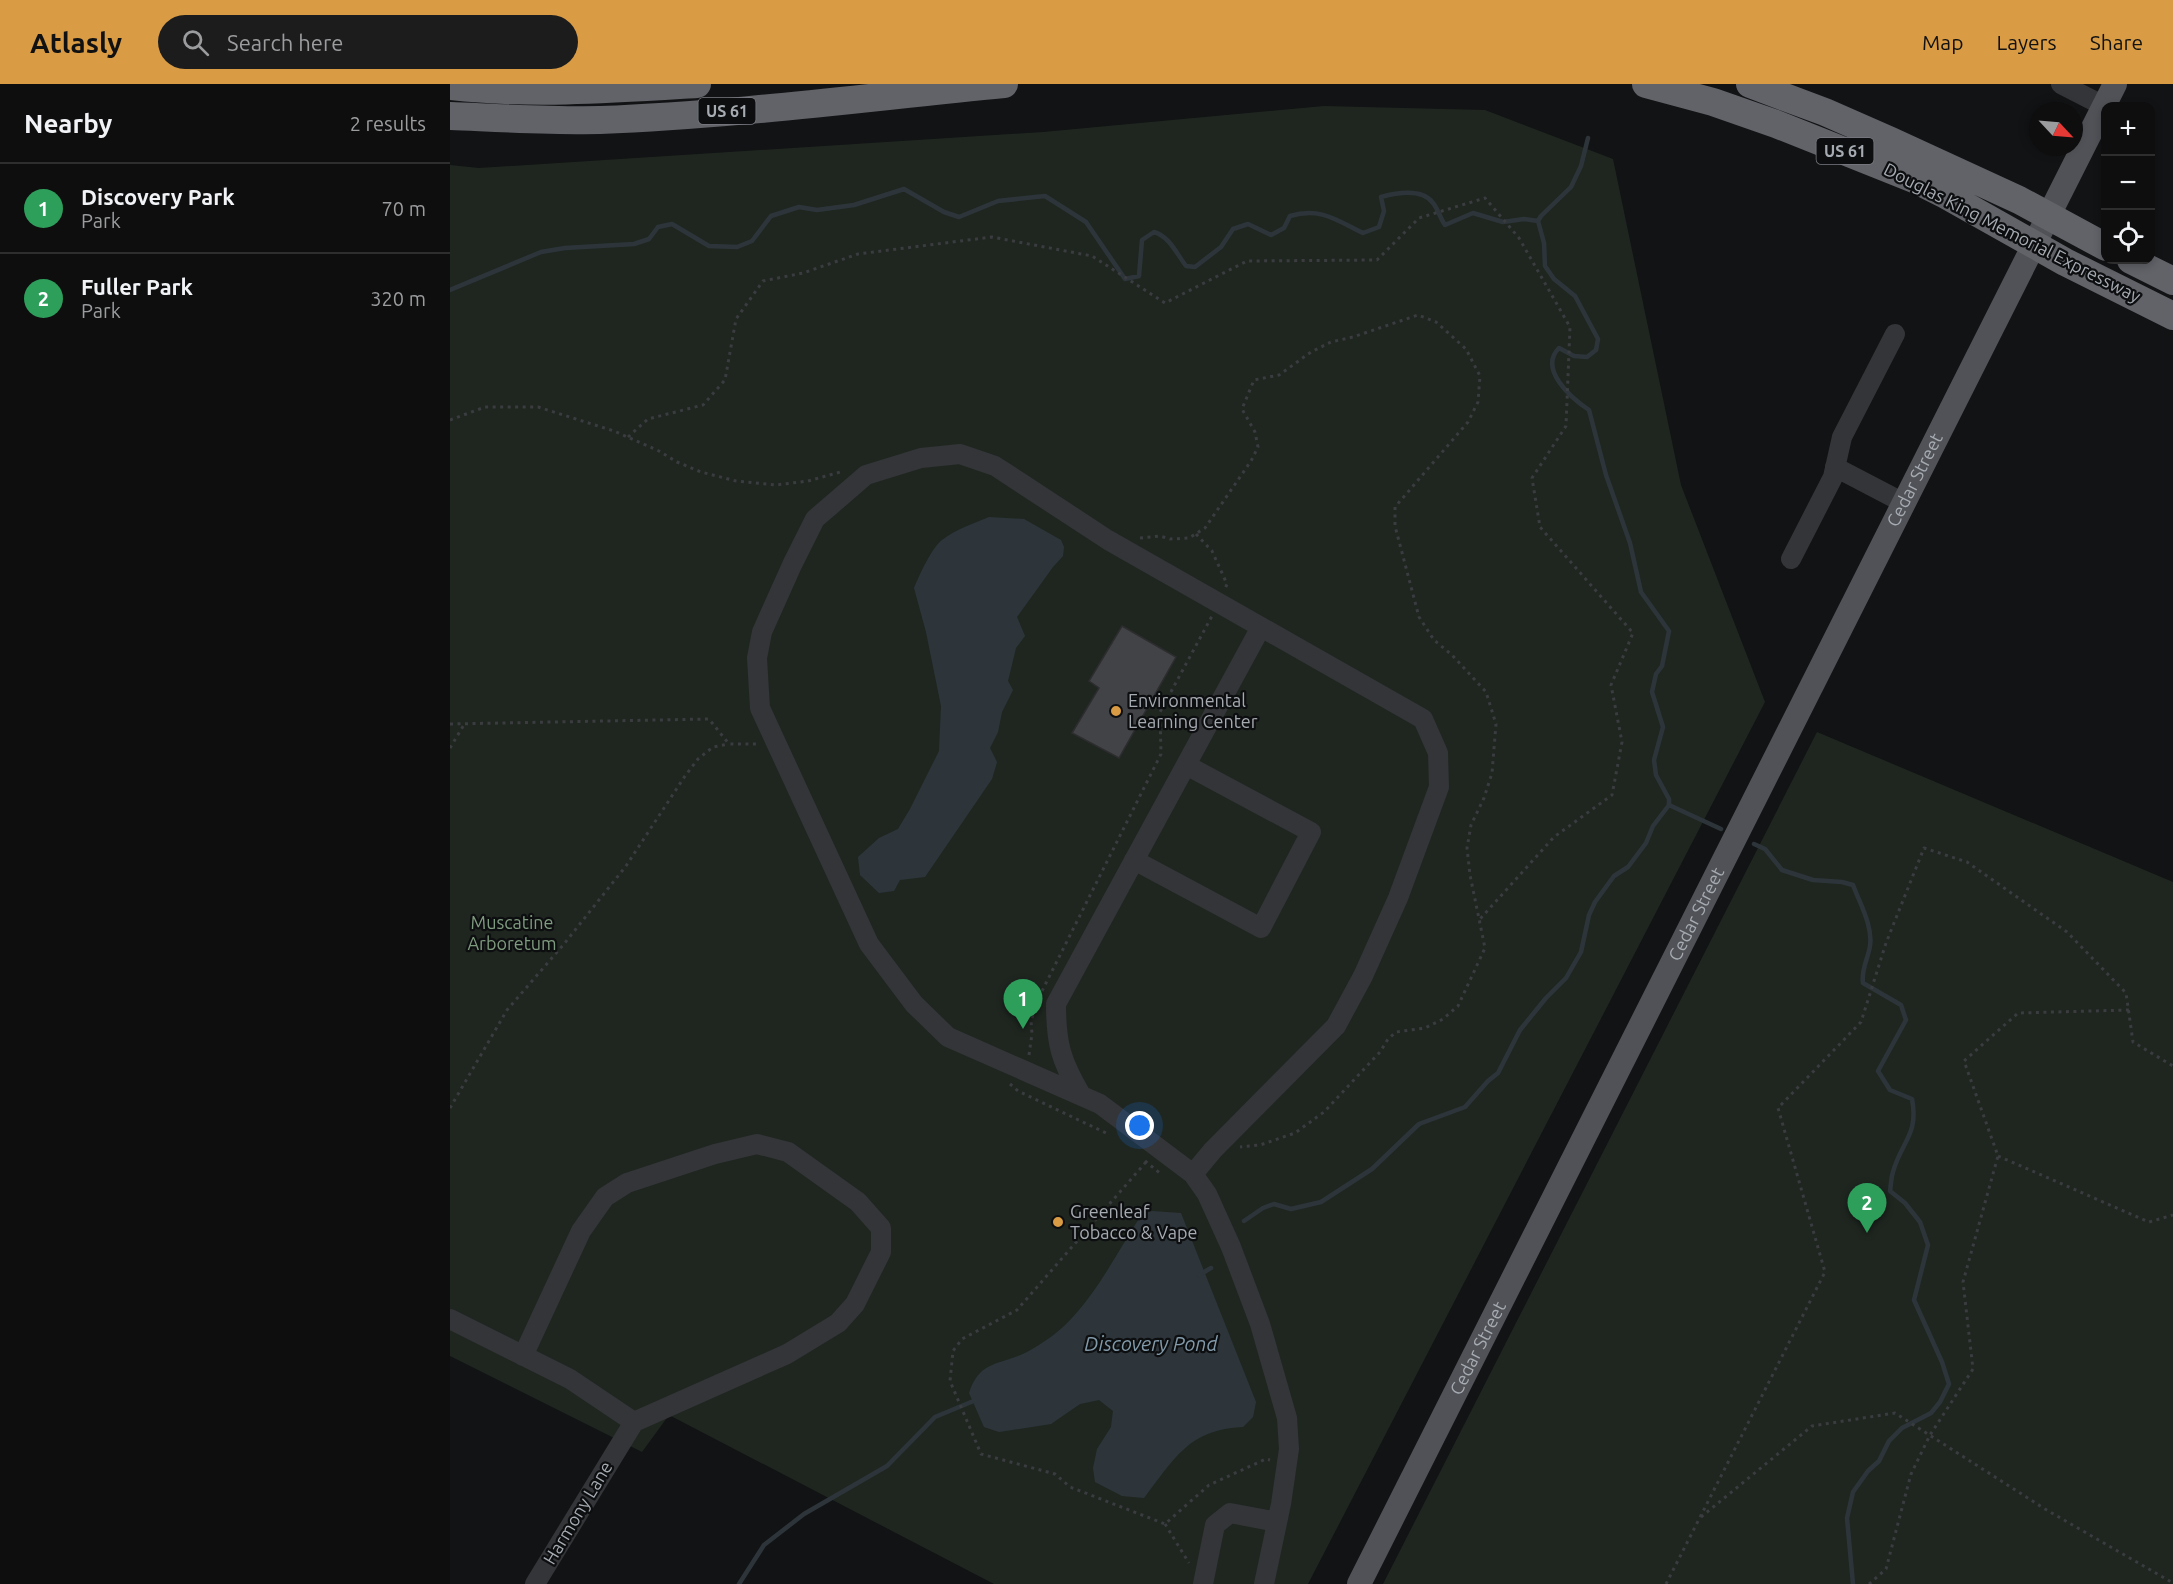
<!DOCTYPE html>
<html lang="en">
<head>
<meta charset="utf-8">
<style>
  body { margin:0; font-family:Ubuntu,sans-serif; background:#1c1c1d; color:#f1f3f6 }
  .controls { position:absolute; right:18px; top:18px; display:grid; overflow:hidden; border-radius:12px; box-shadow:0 3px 9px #0003 }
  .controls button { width:54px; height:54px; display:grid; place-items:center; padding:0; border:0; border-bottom:2px solid #2e2e2f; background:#0e0e0f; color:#f1f3f6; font:30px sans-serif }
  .compass { position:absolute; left:1579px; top:18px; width:54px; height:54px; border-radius:50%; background:#0e0e0f; box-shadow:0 3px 9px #0003; rotate:116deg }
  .you { position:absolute; left:690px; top:1042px; width:21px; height:21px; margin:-15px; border:4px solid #fff; border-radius:50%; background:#1a73e8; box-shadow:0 0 0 9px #1a73e833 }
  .badge { display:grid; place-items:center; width:39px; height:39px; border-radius:50%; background:#d99c45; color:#fff; font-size:20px; font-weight:700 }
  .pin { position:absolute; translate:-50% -50px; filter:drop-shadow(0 2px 3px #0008) }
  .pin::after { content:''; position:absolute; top:32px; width:21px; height:18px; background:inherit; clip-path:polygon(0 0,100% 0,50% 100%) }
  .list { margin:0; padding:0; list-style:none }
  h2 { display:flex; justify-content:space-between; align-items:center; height:78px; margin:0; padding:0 24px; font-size:26px }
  h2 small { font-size:20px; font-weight:400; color:#9b9c9e }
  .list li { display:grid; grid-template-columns:39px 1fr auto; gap:18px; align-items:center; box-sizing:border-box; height:90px; padding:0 24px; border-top:2px solid #2e2e2f }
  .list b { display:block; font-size:22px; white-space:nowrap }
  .list p { margin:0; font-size:20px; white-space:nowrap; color:#9b9c9e }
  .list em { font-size:20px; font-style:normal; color:#9b9c9e }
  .icon { flex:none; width:33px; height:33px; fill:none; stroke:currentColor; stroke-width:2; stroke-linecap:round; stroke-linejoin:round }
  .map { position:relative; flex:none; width:1723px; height:1500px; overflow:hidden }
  header { display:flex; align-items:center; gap:36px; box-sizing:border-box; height:84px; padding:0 30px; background:#d99c45; color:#111 }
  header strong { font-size:28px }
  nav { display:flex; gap:33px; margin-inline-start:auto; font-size:21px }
  .search { width:420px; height:54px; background:#1c1c1d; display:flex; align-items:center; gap:15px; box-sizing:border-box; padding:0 21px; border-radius:33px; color:#9b9c9e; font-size:22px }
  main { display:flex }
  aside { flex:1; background:#0e0e0f }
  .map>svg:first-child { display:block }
  .green { fill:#1f2620 }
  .water { fill:#2d353b }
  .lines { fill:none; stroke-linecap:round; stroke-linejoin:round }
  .stream { stroke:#2d353b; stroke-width:4.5 }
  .building { fill:#424346; stroke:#2d2d2f; stroke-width:1.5 }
  .path { stroke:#3a3c3f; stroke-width:3; stroke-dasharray:3 4.5; stroke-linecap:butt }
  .minor { stroke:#343538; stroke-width:20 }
  .major { stroke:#505257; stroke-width:24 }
  .highway { stroke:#616369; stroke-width:28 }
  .poi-dot { fill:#d99c45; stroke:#0d0e0f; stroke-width:2 }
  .labels { text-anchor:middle; stroke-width:4.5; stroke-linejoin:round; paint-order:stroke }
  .shield { fill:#0d0e0f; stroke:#787c81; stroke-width:1.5 }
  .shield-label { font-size:16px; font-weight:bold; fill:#a6abb2 }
  .street-label { font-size:18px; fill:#a6abb2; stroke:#0d0e0f }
  .poi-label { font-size:18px; fill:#a6abb2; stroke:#0d0e0f; text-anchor:start }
  .park-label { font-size:18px; fill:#7f9b7f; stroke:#0d0e0f }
  .water-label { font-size:20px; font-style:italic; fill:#8199a9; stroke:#0d0e0f }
</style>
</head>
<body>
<header>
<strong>Atlasly</strong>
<div class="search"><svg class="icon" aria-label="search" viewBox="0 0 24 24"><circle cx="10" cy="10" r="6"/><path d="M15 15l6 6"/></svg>Search here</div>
<nav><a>Map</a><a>Layers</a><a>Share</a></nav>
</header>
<main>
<aside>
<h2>Nearby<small>2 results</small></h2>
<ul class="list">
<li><span class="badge" style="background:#2e9e5b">1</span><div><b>Discovery Park</b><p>Park</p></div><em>70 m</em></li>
<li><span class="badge" style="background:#2e9e5b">2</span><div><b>Fuller Park</b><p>Park</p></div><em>320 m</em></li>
</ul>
</aside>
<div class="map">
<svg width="1723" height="1500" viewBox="0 0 1723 1500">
  <rect width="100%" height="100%" fill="#121314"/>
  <path class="green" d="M 874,22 L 1035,26 L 1163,75 L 1231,401 L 1315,618 L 858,1500 L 544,1500 L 219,1331 L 192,1368 L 0,1272 L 0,81 L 29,84 L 593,48 Z
    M 1367,648 L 1723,798 L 1723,1500 L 933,1500 Z"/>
  <path class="water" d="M 539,433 L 574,435 L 611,456 L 614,463 L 613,472 L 603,483 L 567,533 L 575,552 L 566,564 L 558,597 L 563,606 L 552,628 L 548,648 L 540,664 L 547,678 L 542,695 L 475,793 L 450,796 L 444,807 L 429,809 L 410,791 L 408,773 L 429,754 L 448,745 L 460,725 L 489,667 L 491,622 L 476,548 L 464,504 C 470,490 481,465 492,456 C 506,445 523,440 539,433 Z
    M 702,1127 L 731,1129 L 806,1318 L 803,1333 L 793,1343 C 739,1345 724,1375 694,1414 L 672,1412 L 645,1398 L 643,1384 L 647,1365 L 661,1343 L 663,1327 L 649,1316 L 630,1320 L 601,1340 L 549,1348 L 534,1343 L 519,1309 C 530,1276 548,1282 575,1269 C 585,1264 597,1256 606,1249 C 642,1220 667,1168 692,1130 Z"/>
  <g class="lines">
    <path class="stream" d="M 0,206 L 91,168 L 115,164 L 184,160 L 199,155 L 208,143 L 222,140 L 259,162 L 287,163 L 302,157 L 321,132 L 349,123 L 367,126 L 404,121 L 454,105 L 494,128 L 509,133 L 548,117 L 595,112 L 636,138 L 675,195 L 689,192 L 692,156 L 704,148 C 719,152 727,170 736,182 L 745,183 L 771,163 L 783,145 L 798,140 L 821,151 L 834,144 L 840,132 C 871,123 886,136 913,149 L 929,143 L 934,127 L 931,113 C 946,109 972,104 983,119 C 988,125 990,134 995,141 L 1023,129 L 1053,138 L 1074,135 L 1088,137
      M 1219,721 L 1271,745
      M 1304,760 L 1315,765 L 1332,786 L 1363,796 L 1392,798 L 1403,801 C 1410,820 1423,842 1420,862 C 1418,875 1411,885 1413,899 L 1451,921 L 1456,936 L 1428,987 L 1440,1006 L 1462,1015 C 1469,1051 1451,1058 1443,1088 C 1441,1094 1441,1101 1440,1107 L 1455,1119 L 1470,1138 L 1478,1161 L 1464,1216 L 1492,1278 L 1499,1300 L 1490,1318 L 1481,1329 L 1452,1344 L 1439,1357 L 1429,1377 L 1418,1387 L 1403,1408 L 1397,1434 L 1403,1500
      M 794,1137 L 813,1124 L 824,1120 L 841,1125 L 871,1118 L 922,1085 L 969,1040 L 1015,1023 L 1038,997 L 1048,989 L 1070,946 L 1096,914 L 1116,894 L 1131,868 L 1139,831 L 1145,818 L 1164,792 L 1178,783 L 1196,759 L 1203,742 L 1219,721 L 1219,715 L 1206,691 L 1204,676 L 1213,643 L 1202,608 L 1206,590 L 1212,582 L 1219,547 L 1191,508 L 1180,459 L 1156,391 L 1139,326 C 1121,314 1088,285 1109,264 L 1124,272 L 1137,273 L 1146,266 L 1148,255 L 1125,212 L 1104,195 L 1095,182 L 1094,159 L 1088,137 L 1091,132 L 1121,103 L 1131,82 L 1138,54
      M 749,1191 L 761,1184
      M 289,1500 L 314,1461 L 354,1430 L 437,1382 L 485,1333 L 526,1316"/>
  </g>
  <path class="building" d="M 672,542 L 726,573 L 669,674 L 622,649 L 649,604 L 639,597 Z"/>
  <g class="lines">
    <path class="path" d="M 0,336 L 35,323 L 88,323 L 164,347 L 209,367 L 227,378 L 251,388 L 286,397 L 326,401 L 358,397 L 394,387
      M 178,353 L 198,335 L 253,321 L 275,296 L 286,235 L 313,197 L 353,189 L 408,170 L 542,153 L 642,172 L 715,219 L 797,177 L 927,176 L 969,134 L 1035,114 L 1069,154 L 1120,243 L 1116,342 L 1082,394 L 1090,443 L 1183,549 L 1161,601 L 1172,658 L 1162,711 L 1104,753 L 1030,835
      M 746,450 L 762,467 L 777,500 L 775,505
      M 690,454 L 710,452 L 720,455 L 739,454 L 755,444 L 801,377 L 808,363 L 805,348 L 792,325 L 804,296 L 829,291 L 861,268 L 881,258 L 903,253 L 968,231 L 986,238 L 1016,265 L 1030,292 L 1028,318 L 1018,338 L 945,423 L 945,442 L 969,533 L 984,556 L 1002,571 L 1036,608 L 1046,640 L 1042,689 L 1034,714 L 1021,741 L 1017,764 L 1020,791 L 1035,864 L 1008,922 L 993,935 L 975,944 L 946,948 L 938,955 L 930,968 L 874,1028 L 845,1049 L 810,1061 L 790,1063
      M 0,640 L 259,635 L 279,660 L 307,660
      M 0,664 L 15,639
      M 592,907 L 711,670 L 710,628 L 762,532
      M 579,971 L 582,950 L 581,937 L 589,913
      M 560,1000 L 568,1007 L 658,1050
      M 0,1024 L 57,926 L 114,860 L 176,782 L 235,692 L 248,675 L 263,663 L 279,660
      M 1548,1072 L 1699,1138 L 1723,1131
      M 695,1077 L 711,1090
      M 696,1078 L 567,1226 L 512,1255 L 503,1267 L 500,1297 L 531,1370 L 605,1390 L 620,1403 L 715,1440 L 759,1401 L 816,1375 L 820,1376
      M 1251,1433 L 1362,1342 L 1445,1329 L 1595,1425 L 1723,1499
      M 715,1440 L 739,1479
      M 1216,1500 L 1375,1188 L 1328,1024 L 1411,938 L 1436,859 L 1474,764 L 1517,778 L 1617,848 L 1676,909 L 1683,958 L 1723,982
      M 1419,1500 L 1436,1485 L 1461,1390 L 1480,1351 L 1523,1285 L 1513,1198 L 1548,1072 L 1514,977 L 1568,929 L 1679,926"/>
    <path class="minor" d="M 1611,0 L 1654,22
      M 1385,383 L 1454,419
      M 1341,475 L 1383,393 L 1392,353 L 1445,250
      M 684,776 L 811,844 L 861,748 L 736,681
      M 631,1011 C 611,977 606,960 606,920 L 811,543
      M 743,1090 L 763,1066 L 886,942 L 913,892 L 948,814 L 989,703 L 988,669 L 973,635 L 658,456 L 545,382 L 510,370 L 471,374 L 416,391 L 365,435 L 342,481 L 312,548 L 307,574 L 310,624 L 419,860 L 464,920 L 498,953 L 650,1020 L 743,1090 L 757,1110 L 781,1163 L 810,1240 L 837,1334 L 839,1365 L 831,1420 L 814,1500
      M 0,1235 L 120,1295 L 184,1338 L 85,1500
      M 73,1272 L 131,1147 L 155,1113 L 177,1099 L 265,1070 L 307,1060 L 338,1068 L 408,1118 L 431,1144 L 431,1168 L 405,1220 L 388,1239 L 337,1270 L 184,1338
      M 753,1500 L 765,1441 L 780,1429 L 827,1438"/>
    <path class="major" id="s1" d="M 909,1500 C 1162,1000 1412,499 1665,0"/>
    <path class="highway" d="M 1196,0 L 1263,18 L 1326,40 L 1464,95 L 1496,111 L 1615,178 L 1723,232
      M 1300,0 L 1375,28 L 1441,57 L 1569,116 L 1656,163
      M 0,2 C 81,11 165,5 247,0
      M 0,32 C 50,34 100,37 150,36 C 285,31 419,13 554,0
      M 1681,176 L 1723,197"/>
  </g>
  <g class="poi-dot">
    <circle cx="666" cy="627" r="6"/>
    <circle cx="608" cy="1138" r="6"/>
  </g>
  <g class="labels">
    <g class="shield">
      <rect x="248.5" y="14" width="57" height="26" rx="4.5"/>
      <rect x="1366.5" y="54" width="57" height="26" rx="4.5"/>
    </g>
    <g class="shield-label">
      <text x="277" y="33">US 61</text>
      <text x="1395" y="73">US 61</text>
    </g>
    <g class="street-label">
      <text transform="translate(1562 149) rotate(27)" y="6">Douglas King Memorial Expressway</text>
      <text dy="6" stroke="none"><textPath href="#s1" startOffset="1236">Cedar Street</textPath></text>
      <text dy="6" stroke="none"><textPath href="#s1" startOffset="750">Cedar Street</textPath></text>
      <text dy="6" stroke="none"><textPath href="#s1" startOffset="264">Cedar Street</textPath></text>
      <text transform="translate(128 1429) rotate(-59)" y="6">Harmony Lane</text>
    </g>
    <g class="poi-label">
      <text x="678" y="623">Environmental<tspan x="678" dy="21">Learning Center</tspan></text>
      <text x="620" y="1134">Greenleaf<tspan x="620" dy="21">Tobacco &amp; Vape</tspan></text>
    </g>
    <g class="park-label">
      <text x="62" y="845">Muscatine<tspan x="62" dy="21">Arboretum</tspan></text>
    </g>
    <g class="water-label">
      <text x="701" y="1267">Discovery Pond</text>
    </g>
  </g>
</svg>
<div class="controls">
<button>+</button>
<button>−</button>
<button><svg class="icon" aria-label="locate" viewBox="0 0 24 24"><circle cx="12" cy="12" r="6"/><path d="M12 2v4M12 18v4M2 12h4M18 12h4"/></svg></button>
</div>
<svg class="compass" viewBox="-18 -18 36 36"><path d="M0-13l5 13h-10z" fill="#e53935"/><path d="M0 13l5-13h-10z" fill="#9b9c9e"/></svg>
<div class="you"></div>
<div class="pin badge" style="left:573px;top:945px;background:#2e9e5b">1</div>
<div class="pin badge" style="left:1417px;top:1149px;background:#2e9e5b">2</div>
</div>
</main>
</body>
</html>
